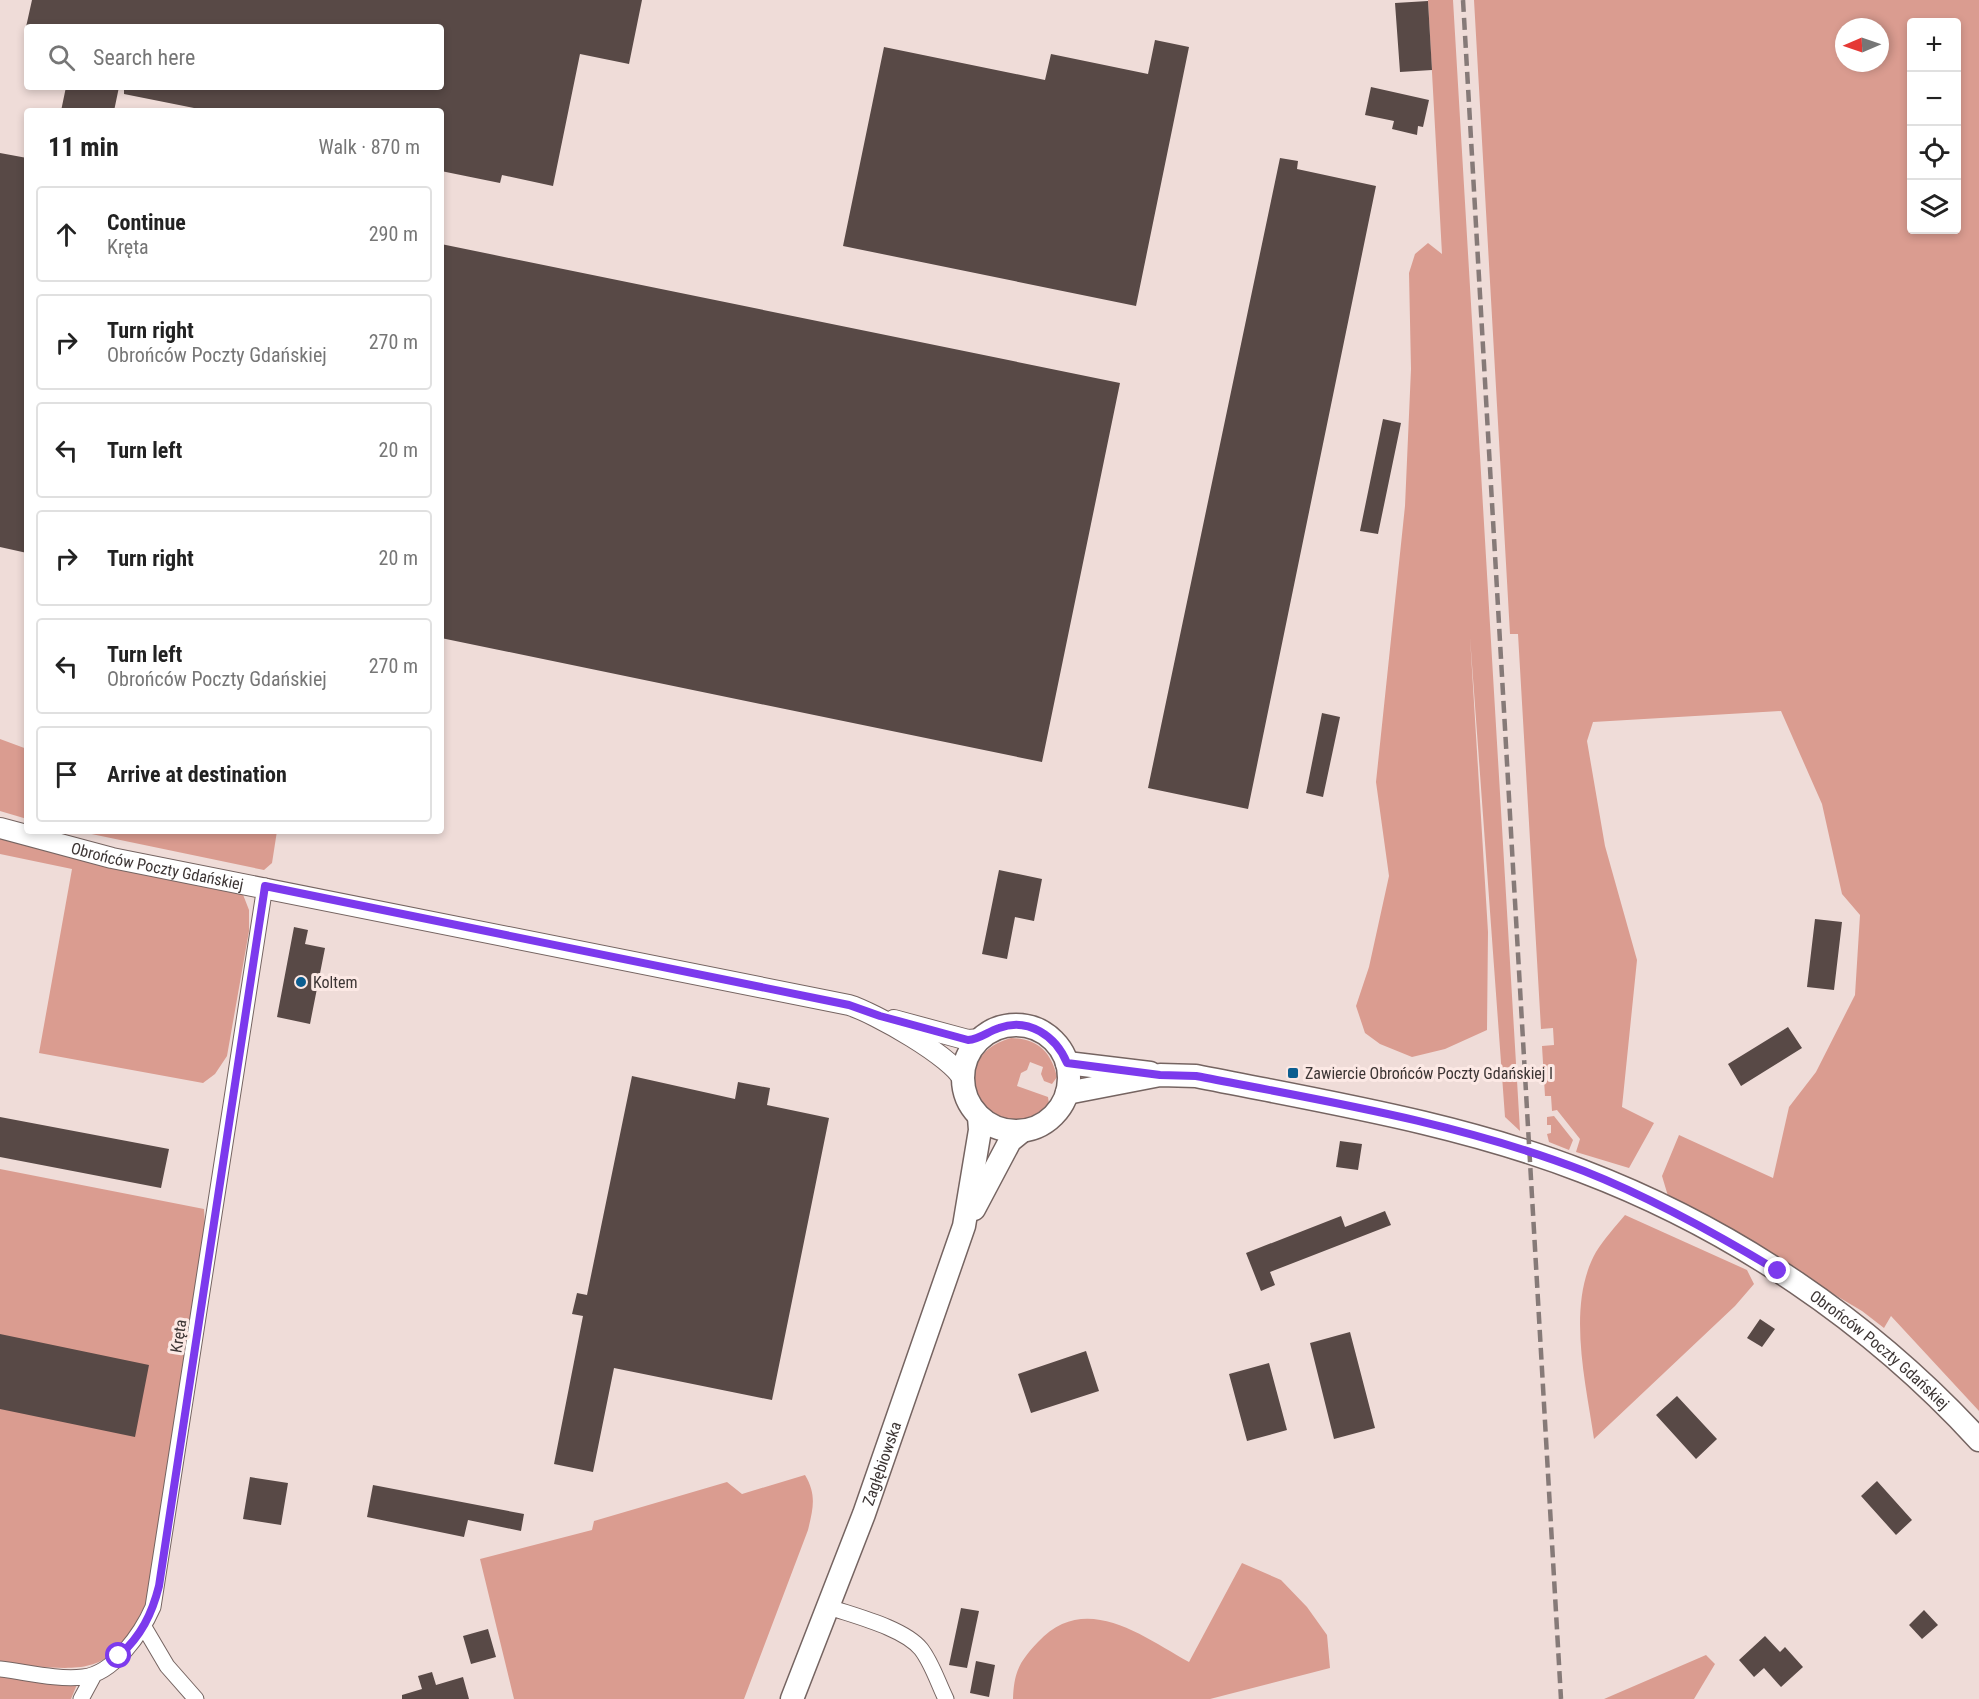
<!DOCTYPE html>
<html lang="en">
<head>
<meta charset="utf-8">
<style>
  body { margin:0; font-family:"Roboto Condensed",sans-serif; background:#f2f2f2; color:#222 }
  .controls { position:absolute; right:18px; top:18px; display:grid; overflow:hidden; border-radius:6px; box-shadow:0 3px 9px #0003 }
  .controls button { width:54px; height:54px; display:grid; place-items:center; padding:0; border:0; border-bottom:2px solid #e0e0e0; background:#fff; color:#222; font:30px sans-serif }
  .compass { position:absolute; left:1835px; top:18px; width:54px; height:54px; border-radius:50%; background:#fff; box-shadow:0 3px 9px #0003; rotate:268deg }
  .stop { position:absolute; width:18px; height:18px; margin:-14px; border:4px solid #7c3aed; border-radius:50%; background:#fff }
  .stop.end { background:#7c3aed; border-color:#fff; box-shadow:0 2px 6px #0008 }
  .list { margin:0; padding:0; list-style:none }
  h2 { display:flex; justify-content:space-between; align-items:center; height:78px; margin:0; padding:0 24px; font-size:26px }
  h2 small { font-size:20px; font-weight:400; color:#767676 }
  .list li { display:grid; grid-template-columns:39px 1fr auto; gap:18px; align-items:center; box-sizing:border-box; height:96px; margin:0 12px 12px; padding:0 12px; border:2px solid #e0e0e0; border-radius:6px }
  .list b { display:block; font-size:22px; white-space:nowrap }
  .list p { margin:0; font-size:20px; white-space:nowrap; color:#767676 }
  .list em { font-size:20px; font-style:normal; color:#767676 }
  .icon { flex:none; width:33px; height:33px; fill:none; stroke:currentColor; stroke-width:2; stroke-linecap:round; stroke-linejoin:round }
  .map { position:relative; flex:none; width:1979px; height:1699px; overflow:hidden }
  .search { position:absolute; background:#fff; box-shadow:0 3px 9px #0003; left:24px; top:24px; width:420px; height:66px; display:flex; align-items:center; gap:15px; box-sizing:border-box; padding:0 21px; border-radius:6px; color:#767676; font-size:22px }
  .panel { position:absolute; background:#fff; box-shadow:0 3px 9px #0003; left:24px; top:108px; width:420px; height:726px; border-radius:6px }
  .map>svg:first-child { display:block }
  .green { fill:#da9c90; fill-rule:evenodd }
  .building { fill:#584946 }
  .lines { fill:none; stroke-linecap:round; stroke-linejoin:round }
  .minor-casing { stroke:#756461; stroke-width:17 }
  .tertiary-casing { stroke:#756461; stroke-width:22 }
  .secondary-casing { stroke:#756461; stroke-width:25 }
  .minor { stroke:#fff; stroke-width:15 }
  .tertiary { stroke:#fff; stroke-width:20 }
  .secondary { stroke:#fff; stroke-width:22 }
  .rail { stroke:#867a78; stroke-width:4.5; stroke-dasharray:12 6; stroke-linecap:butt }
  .route { stroke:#7c3aed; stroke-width:8 }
  .poi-dot { fill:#0c5e90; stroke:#fce9e5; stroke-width:2 }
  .labels { text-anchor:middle; stroke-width:6; stroke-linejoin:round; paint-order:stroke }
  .street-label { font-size:16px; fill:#3c3534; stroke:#fce9e5 }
  .poi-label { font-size:16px; fill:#3c3534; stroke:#fce9e5; text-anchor:start }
</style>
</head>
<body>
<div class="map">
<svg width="1979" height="1699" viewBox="0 0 1979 1699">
  <rect width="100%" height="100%" fill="#efdcd8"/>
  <path class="green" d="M 1428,0 L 1453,0 L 1520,1131 L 1505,1117 L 1470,637 L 1488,932 L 1487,1030 L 1445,1049 L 1412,1057 L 1380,1044 L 1365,1033 L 1356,1006 L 1369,967 L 1389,876 L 1376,782 L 1405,506 L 1411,369 L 1409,273 L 1415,254 L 1428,243 L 1442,254 Z
    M 1474,0 L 1979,0 L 1979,1411 L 1891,1316 L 1884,1328 L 1862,1311 L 1668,1196 L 1662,1176 L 1679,1135 L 1773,1178 L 1789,1107 L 1816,1072 L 1855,995 L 1860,915 L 1842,894 L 1822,804 L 1781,711 L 1593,722 L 1587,741 L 1605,846 L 1637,960 L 1622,1107 L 1654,1123 L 1629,1168 L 1576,1152 L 1580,1139 L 1557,1110 L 1552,1111 L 1551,1096 L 1545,1096 L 1542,1046 L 1554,1045 L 1553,1028 L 1541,1029 L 1518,634 L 1510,634 ZM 1912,22 L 1956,22 L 1956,230 L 1912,230 ZM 1844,27 L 1880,27 L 1880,63 L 1844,63 Z
    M 0,739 L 27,749 L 27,819 L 0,811 Z
    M 77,831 L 277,831 L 272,863 L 264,870 Z
    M 0,835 L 242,892 L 249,910 L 249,931 L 227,1056 L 215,1074 L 203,1083 L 39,1053 L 72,869 L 0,854 Z
    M 1011,1038 C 1037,1039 1051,1051 1057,1077 L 1052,1084 L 1044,1081 L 1041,1074 L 1043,1067 L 1030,1062 L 1027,1070 L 1021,1073 L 1017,1086 L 1048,1097 L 1049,1104 C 992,1159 935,1059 1011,1038 Z
    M 1554,1116 L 1573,1140 L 1569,1150 L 1549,1142 L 1547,1134 L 1551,1133 L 1551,1125 L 1547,1125 L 1547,1117 Z
    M 0,1169 L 204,1209 L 205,1226 L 149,1595 C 112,1685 82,1668 0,1664 Z
    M 1625,1215 L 1747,1270 L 1754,1284 L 1735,1306 L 1594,1439 C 1586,1383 1566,1305 1596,1252 C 1604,1239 1615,1227 1625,1215 Z
    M 805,1475 C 817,1495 813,1509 808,1530 L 744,1699 L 514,1699 L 480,1559 L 592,1530 L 594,1521 L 727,1482 L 742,1494 Z
    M 1242,1563 L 1281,1580 L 1307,1607 L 1327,1635 L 1330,1668 L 1210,1699 L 1013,1699 C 1014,1671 1020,1661 1038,1642 C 1085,1591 1142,1636 1189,1662 Z
    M 1706,1655 L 1715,1664 L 1694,1699 L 1604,1699 Z
    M 0,1674 L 78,1682 L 71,1699 L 0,1699 Z"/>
  <path class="building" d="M 32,0 L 642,0 L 629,64 L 580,54 L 553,186 L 502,175 L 500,183 L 441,171 L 441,111 L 193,111 L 194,108 L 124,94 L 124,87 L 441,87 L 441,27 L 26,27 Z
    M 1428,1 L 1432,70 L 1400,72 L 1395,3 Z
    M 1155,40 L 1189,47 L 1136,306 L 843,246 L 884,47 L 1045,80 L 1051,54 L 1148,74 Z
    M 66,87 L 119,87 L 114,111 L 61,111 Z
    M 1371,87 L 1429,100 L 1423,127 L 1418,126 L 1417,135 L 1392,129 L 1394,121 L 1365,115 Z
    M 0,153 L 27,158 L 27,553 L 0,547 Z
    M 1280,158 L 1298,161 L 1297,169 L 1376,186 L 1248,809 L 1148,788 Z
    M 441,244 L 1120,383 L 1042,762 L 441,638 Z
    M 1383,419 L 1401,423 L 1378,534 L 1360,531 Z
    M 1322,713 L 1340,717 L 1323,797 L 1306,793 Z
    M 999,870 L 1042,879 L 1034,921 L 1015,917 L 1007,959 L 982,954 Z
    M 1815,919 L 1842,922 L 1834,990 L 1807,987 Z
    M 294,927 L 308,930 L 305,944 L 325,948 L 310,1024 L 277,1017 Z
    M 1788,1027 L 1802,1048 L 1741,1086 L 1728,1064 Z
    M 632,1076 L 735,1099 L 738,1082 L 770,1088 L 767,1105 L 829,1118 L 772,1400 L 614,1368 L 593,1472 L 554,1464 L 583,1316 L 572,1314 L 577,1293 L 587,1295 Z
    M 0,1117 L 169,1149 L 161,1188 L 0,1157 Z
    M 1340,1141 L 1362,1144 L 1358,1170 L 1336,1167 Z
    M 1385,1211 L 1391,1225 L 1270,1272 L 1275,1285 L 1261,1291 L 1246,1253 L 1341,1216 L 1345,1227 Z
    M 1760,1319 L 1775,1329 L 1762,1347 L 1747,1338 Z
    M 1350,1332 L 1375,1428 L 1334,1439 L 1310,1343 Z
    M 0,1334 L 149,1365 L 135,1437 L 0,1409 Z
    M 1086,1351 L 1099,1391 L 1031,1413 L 1018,1374 Z
    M 1269,1363 L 1287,1430 L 1247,1441 L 1229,1374 Z
    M 1677,1396 L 1717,1439 L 1696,1459 L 1656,1415 Z
    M 250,1477 L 288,1483 L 281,1525 L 243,1519 Z
    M 1877,1481 L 1912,1520 L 1896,1535 L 1861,1496 Z
    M 373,1485 L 524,1514 L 521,1531 L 468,1520 L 464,1537 L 367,1517 Z
    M 961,1608 L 979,1611 L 967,1668 L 949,1665 Z
    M 1924,1610 L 1938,1625 L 1922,1639 L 1909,1625 Z
    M 488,1629 L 496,1657 L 471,1664 L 463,1636 Z
    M 1765,1636 L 1780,1652 L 1785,1647 L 1803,1667 L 1781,1687 L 1764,1668 L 1754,1677 L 1739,1660 Z
    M 976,1661 L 995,1665 L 989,1697 L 970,1693 Z
    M 432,1672 L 436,1685 L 463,1677 L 469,1699 L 402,1699 L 402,1695 L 422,1689 L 418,1676 Z"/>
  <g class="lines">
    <defs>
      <path id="minor" d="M 829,1607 C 855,1616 904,1628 921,1649 C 932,1663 938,1683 946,1699
        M 144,1627 L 167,1666 L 196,1699
        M 0,1669 C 26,1672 57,1680 83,1677 C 114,1674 142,1632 153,1607 L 265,886
        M 81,1699 L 94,1675"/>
      <g id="tertiary">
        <path id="s1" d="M 0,828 L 112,858 L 849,1005 C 873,1012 955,1058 963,1080"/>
        <path d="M 894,1020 L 968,1040 L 981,1039"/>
      </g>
      <g id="secondary">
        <circle cx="1016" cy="1078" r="53"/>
        <path d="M 1067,1063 L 1150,1073"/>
        <path id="s2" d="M 1067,1093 L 1160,1075 L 1196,1076 C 1325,1102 1458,1123 1582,1171 C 1732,1228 1871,1322 1979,1440"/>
        <path d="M 974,1209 L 1010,1141 L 1021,1132"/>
        <path id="s3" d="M 792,1699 L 864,1514 L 964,1226 L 980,1130 L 979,1117"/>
      </g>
    </defs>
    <use href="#minor" class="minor-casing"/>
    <use href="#tertiary" class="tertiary-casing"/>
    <use href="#secondary" class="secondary-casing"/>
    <use href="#minor" class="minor"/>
    <use href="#tertiary" class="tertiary"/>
    <use href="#secondary" class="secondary"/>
    <path class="rail" d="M 1463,0 L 1561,1699"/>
  </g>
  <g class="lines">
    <path class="route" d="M 119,1656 C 141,1636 152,1614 159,1586 L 265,886 L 849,1005 L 880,1016 L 968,1040 C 980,1039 987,1032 999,1028 C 1028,1017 1056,1036 1067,1063 L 1160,1075 L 1196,1076 C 1325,1101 1460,1123 1584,1171 C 1652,1198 1715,1233 1778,1271"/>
  </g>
  <g class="poi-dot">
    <circle cx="301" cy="982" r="6"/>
    <rect x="1287" y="1067" width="12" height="12" rx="3"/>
  </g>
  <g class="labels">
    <g class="street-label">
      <text dy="6" stroke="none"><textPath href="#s1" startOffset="162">Obrońców Poczty Gdańskiej</textPath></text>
      <text transform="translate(178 1336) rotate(-81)" y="6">Kręta</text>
      <text dy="6" stroke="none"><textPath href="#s2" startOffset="878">Obrońców Poczty Gdańskiej</textPath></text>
      <text dy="6" stroke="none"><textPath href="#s3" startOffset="252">Zagłębiowska</textPath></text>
    </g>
    <g class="poi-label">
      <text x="313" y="988">Koltem</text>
      <text x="1305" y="1079">Zawiercie Obrońców Poczty Gdańskiej I</text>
    </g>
  </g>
</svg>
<div class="controls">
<button>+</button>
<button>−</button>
<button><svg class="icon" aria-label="locate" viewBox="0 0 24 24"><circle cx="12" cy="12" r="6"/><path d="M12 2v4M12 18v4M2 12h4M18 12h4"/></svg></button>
<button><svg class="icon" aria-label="layers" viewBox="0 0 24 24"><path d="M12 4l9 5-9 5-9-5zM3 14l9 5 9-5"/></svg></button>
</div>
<svg class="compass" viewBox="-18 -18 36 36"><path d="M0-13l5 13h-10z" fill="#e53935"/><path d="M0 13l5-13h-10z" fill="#767676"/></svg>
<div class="stop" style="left:119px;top:1656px"></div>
<div class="stop end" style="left:1778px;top:1271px"></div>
<div class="search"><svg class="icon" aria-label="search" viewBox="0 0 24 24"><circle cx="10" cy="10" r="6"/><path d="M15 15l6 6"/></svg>Search here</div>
<section class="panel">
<h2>11 min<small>Walk · 870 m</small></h2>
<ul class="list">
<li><svg class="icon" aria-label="ahead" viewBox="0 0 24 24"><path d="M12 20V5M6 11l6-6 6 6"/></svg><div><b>Continue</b><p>Kręta</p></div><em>290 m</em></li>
<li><svg class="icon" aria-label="right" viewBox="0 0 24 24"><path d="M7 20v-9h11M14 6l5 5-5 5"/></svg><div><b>Turn right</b><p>Obrońców Poczty Gdańskiej</p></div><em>270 m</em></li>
<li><svg class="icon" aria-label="left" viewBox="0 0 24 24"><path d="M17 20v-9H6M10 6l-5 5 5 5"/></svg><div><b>Turn left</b></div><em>20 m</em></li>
<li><svg class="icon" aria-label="right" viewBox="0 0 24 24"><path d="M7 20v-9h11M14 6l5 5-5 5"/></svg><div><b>Turn right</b></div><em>20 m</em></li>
<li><svg class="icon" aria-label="left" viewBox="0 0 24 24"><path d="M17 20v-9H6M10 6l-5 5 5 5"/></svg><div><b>Turn left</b><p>Obrońców Poczty Gdańskiej</p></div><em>270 m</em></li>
<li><svg class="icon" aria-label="arrive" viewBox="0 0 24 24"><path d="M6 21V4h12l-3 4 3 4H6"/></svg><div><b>Arrive at destination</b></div></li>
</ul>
</section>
</div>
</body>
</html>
